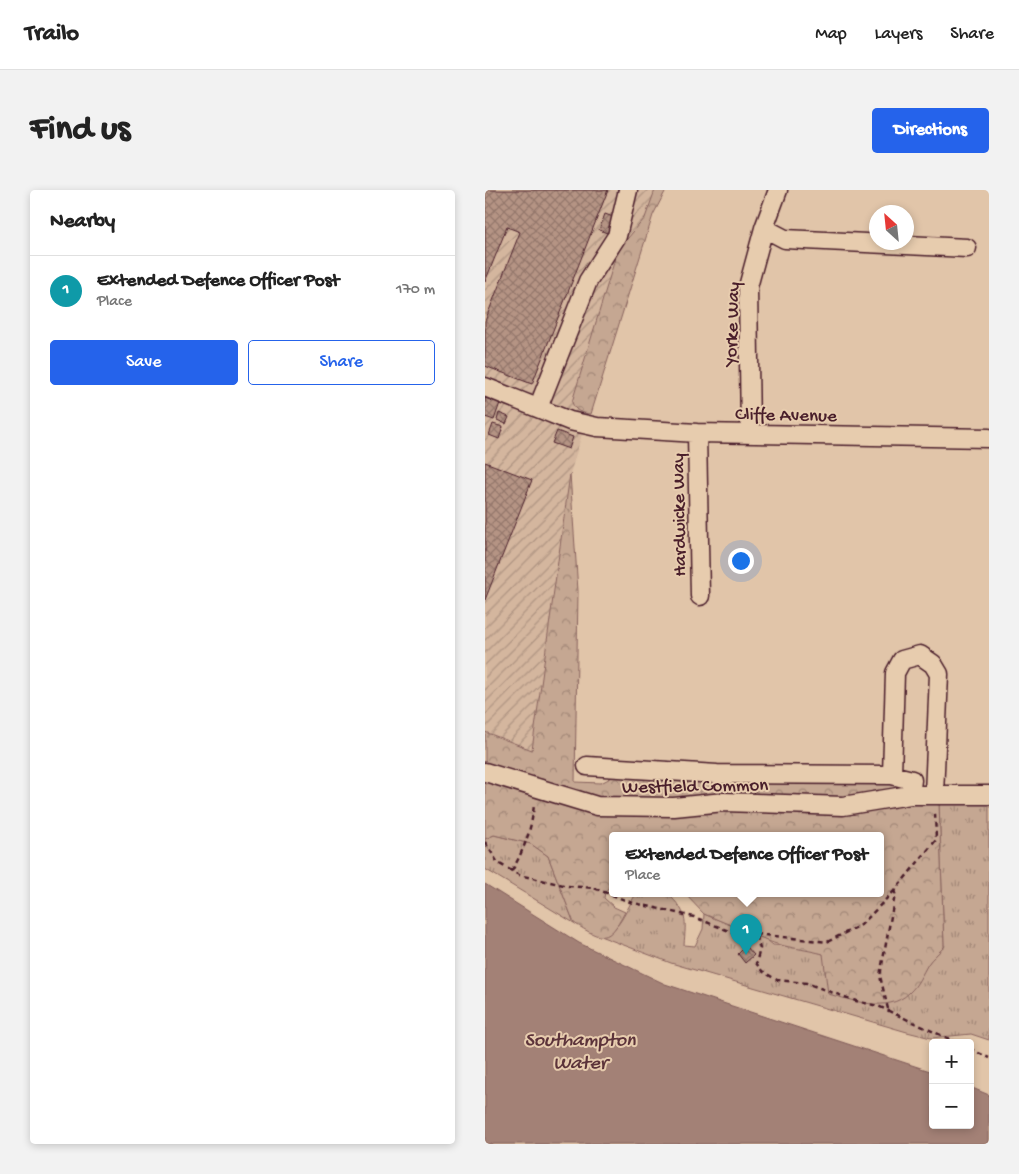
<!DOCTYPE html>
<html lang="en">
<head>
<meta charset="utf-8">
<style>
  body { margin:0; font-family:"Gochi Hand",sans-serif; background:#f2f2f2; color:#222 }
  .controls { position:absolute; right:15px; bottom:15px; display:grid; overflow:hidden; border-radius:5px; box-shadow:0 2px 8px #0003 }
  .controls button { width:45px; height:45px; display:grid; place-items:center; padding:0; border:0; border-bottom:1px solid #e0e0e0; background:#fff; color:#222; font:25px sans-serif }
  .compass { position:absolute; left:384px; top:15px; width:45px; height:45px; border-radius:50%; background:#fff; box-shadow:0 2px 8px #0003; rotate:333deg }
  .you { position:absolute; left:255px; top:370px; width:18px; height:18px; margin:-12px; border:4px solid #fff; border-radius:50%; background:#1a73e8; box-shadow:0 0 0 8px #1a73e833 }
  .badge { display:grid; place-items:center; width:32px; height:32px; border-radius:50%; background:#2563eb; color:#fff; font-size:16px; font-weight:700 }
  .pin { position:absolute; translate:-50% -41px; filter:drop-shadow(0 1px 2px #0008) }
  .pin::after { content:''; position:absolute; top:26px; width:18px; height:15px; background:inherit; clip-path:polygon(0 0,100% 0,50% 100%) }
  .popup { position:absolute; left:124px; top:642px; width:275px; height:65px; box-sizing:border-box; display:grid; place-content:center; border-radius:5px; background:#fff; filter:drop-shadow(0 1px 4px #0005); font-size:16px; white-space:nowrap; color:#767676 }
  .popup b { font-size:19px; color:#222 }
  .popup::after { content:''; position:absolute; left:50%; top:100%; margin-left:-10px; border:10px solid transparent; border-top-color:#fff }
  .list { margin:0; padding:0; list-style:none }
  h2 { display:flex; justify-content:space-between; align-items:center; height:65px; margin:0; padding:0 20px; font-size:21px }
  h2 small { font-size:16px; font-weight:400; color:#767676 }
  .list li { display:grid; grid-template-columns:32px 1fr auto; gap:15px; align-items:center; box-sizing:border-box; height:70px; padding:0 20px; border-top:1px solid #e0e0e0 }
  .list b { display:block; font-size:19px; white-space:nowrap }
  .list p { margin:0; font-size:16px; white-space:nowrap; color:#767676 }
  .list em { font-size:16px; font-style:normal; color:#767676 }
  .actions { display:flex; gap:10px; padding:15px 20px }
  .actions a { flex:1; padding:11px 0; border:1px solid #2563eb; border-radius:5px; text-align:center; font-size:18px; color:#2563eb }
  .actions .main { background:#2563eb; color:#fff }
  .map { position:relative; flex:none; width:504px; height:954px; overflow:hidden; border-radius:5px }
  header { display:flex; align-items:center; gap:30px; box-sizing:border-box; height:70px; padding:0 25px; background:#fff; border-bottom:1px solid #e0e0e0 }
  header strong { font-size:24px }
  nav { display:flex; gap:28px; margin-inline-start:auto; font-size:18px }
  .intro { display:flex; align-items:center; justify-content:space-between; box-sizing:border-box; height:120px; padding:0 30px }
  h1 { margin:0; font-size:35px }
  .button { padding:12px 22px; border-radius:5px; background:#2563eb; color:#fff; font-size:18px; font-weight:700 }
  main { display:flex; gap:30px; padding:0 30px }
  aside { flex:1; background:#fff; border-radius:5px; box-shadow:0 2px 8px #0003 }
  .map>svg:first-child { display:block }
  .industrial { fill:url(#industrial-furrows) }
  .grass { fill:url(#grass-tufts); stroke:#88635e }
  .forest { fill:url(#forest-crowns); stroke:#88635e }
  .water { fill:#a38176; stroke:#7f5a58 }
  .building { fill:url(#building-cross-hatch); stroke:#4a1f2b }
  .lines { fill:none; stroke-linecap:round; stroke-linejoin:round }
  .minor-casing { stroke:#4a1f2b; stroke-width:21 }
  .path { stroke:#4a1f2b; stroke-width:2.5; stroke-dasharray:5 4; stroke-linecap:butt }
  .minor { stroke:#e7ccae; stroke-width:18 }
  .labels { text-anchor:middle; stroke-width:4; stroke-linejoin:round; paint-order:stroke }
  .street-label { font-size:19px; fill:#4a1f2b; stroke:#e7ccae }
  .water-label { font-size:20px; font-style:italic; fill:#5c333a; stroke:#e7ccae }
</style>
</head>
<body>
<header>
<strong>Trailo</strong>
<nav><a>Map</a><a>Layers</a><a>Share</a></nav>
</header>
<div class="intro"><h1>Find us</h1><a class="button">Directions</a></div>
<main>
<aside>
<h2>Nearby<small></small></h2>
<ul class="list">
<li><span class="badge" style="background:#0f9aa8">1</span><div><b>Extended Defence Officer Post</b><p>Place</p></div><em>170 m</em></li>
</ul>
<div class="actions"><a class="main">Save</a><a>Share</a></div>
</aside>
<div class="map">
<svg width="504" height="954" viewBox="0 0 504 954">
  <defs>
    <pattern id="industrial-furrows" width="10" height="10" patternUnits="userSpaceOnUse" patternTransform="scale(1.25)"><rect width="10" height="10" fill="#d4b69e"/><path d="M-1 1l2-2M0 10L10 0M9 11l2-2" fill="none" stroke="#ae9381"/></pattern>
    <pattern id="grass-tufts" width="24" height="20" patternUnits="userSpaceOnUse" patternTransform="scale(1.25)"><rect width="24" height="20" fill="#c5a792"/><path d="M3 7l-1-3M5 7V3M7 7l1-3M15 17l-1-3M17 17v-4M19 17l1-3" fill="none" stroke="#a28777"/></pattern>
    <pattern id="forest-crowns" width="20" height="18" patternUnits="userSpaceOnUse" patternTransform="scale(1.25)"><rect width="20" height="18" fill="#c5a792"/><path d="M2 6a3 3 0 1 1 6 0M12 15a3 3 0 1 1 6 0" fill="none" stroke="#a28777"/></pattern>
    <pattern id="building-cross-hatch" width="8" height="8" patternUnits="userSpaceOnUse" patternTransform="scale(1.25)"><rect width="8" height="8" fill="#b59484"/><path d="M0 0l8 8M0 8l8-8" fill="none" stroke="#95786c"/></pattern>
  </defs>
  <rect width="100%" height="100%" fill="#e1c5a9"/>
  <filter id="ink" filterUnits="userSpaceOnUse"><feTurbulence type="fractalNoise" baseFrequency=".02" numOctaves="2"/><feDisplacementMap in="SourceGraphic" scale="10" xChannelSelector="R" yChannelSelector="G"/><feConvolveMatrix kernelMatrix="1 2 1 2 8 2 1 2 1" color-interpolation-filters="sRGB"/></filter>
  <g filter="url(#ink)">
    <path class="industrial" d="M 0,0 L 170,0 L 85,284 L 47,561 L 0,542 Z"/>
    <path class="grass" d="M 504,612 L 504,850 L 486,844 L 446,848 L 422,842 L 186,773 L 115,746 C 134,744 141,719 151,704 L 183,704 C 203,723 201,729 199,755 L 210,756 L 218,739 L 219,724 L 282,750 L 288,755 L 316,757 L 432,793 L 444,772 L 459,757 L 454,613 Z
      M 9,645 L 46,654 L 63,666 L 89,733 L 0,679 L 0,649 Z"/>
    <path class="forest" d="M 170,0 L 181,0 L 168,25 L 106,224 C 97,223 90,222 87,212 L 130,69 L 137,55 L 160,28 Z
      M 85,284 L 93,401 L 90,592 L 116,593 L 137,582 L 410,592 L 425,605 L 454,613 L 459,757 C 454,763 447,768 443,774 C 437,784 433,795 424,803 C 403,824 367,810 343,804 L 338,764 C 325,760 290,756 282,750 L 219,724 L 200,704 L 395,704 L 395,646 L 127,646 L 127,693 L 120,702 L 119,708 L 129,717 L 140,722 C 123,754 118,751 89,733 L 63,666 L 46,654 L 9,645 L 0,649 L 0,542 L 47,560 Z"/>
    <path class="water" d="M 0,694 L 94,753 L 180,794 L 448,882 L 448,935 L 485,935 L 485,897 L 504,905 L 504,954 L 0,954 Z"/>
    <path class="building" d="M 0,0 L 123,0 L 47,194 L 0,176 L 0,131 L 35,42 L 22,37 L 0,92 Z
      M 120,24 L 131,28 L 125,44 L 114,40 Z
      M 0,208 L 15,213 L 9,230 L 0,227 Z
      M 14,223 L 24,227 L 21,234 L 12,230 Z
      M 8,234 L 18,237 L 14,249 L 4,245 Z
      M 72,241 L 88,247 L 84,259 L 67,253 Z
      M 0,272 L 47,290 L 0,410 Z
      M 261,756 L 269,765 L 260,773 L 253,764 Z"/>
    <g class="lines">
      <defs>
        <path id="minor" d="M 279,38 L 300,49 L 482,58
          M 0,197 L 85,231 L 112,237 L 212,243 L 504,248
          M 53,218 L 103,91 L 132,46 L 143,0
          M 212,243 L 215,406
          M 265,243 L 263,97 L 279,38 L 293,0
          M 102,576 L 232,584 L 407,585 L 427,590 L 425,605 L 504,605
          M 0,582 L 112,616 L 189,617 L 239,612 L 358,616 L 425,605
          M 407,585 L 410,483 L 417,470 L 435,465 L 448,474 L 454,484 L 449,605"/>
      </defs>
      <use href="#minor" class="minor-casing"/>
      <path class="path" d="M 0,652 L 13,673 L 34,685 L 83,696 L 109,698 L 145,712 L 209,727 L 254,745 L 271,744 L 275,759 L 271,773 L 277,781 L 292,790 L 321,793 L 371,811 L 393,816 L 473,853
        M 27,681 C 39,659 47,639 49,614
        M 271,744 L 342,752 L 376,735 L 410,700
        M 403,819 L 395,786 L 411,699 L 451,650 L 450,622
        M 485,859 L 504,868"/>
      <use href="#minor" class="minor"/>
    </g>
  </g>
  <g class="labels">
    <g class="street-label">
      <text transform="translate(245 134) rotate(-88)" y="7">Yorke Way</text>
      <text transform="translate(301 223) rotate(1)" y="7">Cliffe Avenue</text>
      <text transform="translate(192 325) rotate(-91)" y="7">Hardwicke Way</text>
      <text transform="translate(210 594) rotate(-1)" y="7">Westfield Common</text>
    </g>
    <g class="water-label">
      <text x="95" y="855">Southampton<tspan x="95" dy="23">Water</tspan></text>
    </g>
  </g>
</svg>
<div class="controls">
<button>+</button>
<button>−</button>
</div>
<svg class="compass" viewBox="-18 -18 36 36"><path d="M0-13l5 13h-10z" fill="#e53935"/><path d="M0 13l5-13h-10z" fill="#767676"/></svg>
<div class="you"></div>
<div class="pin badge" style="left:261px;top:765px;background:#0f9aa8">1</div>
<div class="popup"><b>Extended Defence Officer Post</b>Place</div>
</div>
</main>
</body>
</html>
